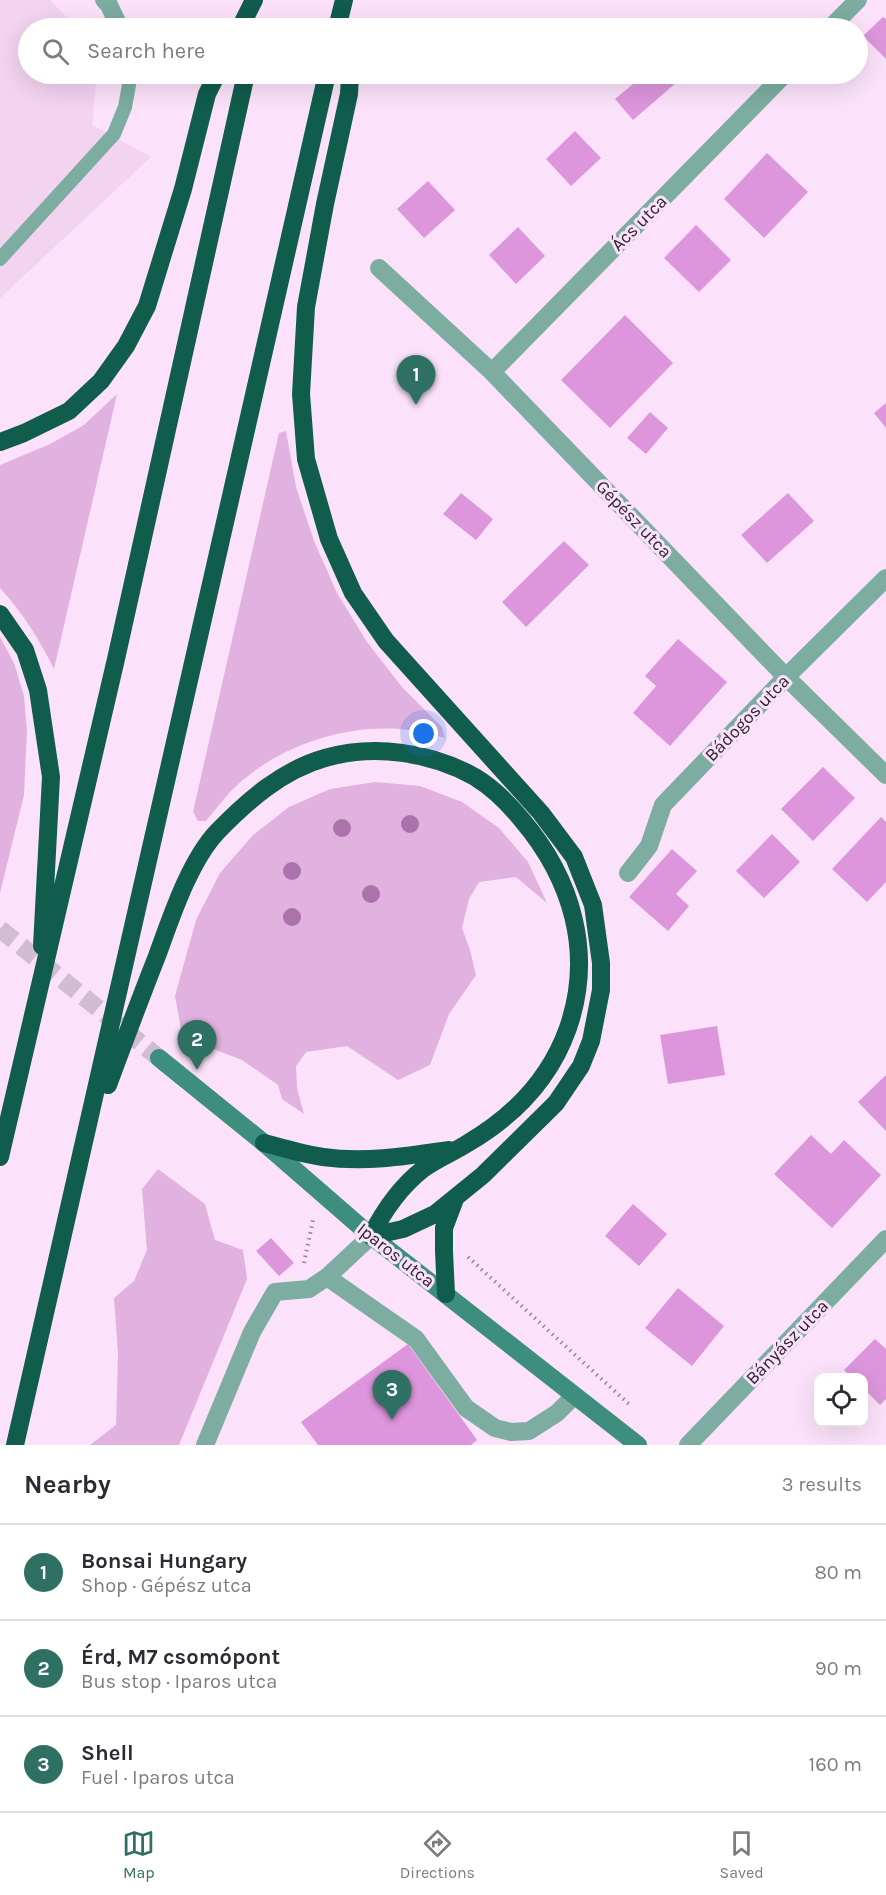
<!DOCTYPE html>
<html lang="en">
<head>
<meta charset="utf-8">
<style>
  body { margin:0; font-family:Karla,sans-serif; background:#f2f2f3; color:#2b2b33 }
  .controls { position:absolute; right:18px; bottom:18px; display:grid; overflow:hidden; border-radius:12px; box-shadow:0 6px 24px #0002 }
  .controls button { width:54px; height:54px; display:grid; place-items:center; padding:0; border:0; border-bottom:2px solid #e1e1e2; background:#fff; color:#2b2b33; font:30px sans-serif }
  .you { position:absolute; left:424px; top:734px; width:21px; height:21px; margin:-15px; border:4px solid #fff; border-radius:50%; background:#1a73e8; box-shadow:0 0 0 9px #1a73e833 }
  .badge { display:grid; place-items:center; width:39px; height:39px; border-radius:50%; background:#2e7061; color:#fff; font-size:20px; font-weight:700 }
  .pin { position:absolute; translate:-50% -50px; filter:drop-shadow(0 2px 3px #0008) }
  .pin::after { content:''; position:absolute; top:32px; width:21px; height:18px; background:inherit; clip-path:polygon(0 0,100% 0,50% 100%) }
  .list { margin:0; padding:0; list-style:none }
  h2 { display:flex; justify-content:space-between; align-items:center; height:78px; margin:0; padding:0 24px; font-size:26px }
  h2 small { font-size:20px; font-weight:400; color:#7c7c81 }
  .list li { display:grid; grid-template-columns:39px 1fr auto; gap:18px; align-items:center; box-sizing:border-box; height:96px; padding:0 24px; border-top:2px solid #e1e1e2 }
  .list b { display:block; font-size:22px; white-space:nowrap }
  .list p { margin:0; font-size:20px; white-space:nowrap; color:#7c7c81 }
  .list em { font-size:20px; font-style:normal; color:#7c7c81 }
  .icon { flex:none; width:33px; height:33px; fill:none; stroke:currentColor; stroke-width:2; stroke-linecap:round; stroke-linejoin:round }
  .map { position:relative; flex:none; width:886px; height:1445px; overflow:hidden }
  .search { position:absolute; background:#fff; box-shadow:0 6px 24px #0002; left:18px; right:18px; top:18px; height:66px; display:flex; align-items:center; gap:15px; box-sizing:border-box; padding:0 21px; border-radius:33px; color:#7c7c81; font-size:22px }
  .sheet { height:366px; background:#fff }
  nav { display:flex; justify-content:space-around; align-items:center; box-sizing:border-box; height:84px; border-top:2px solid #e1e1e2; background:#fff; font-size:16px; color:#7c7c81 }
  nav a { display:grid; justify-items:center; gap:3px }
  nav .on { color:#2e7061 }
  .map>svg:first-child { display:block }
  .built { fill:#f2d3f0 }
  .green { fill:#e1b1df }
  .building { fill:#dd96dc }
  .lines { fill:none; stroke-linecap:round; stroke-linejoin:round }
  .secondary-tunnel { stroke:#d2bcd1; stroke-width:18; stroke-dasharray:18 9; stroke-linecap:butt }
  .path { stroke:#978696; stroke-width:4; stroke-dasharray:1.5 4.5; stroke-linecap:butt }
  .lane { stroke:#7cada0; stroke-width:14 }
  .street { stroke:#7cada0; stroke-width:18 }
  .secondary { stroke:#3d8e7c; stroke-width:18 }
  .highway { stroke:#105c4d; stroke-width:18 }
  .tree { fill:#ac72ac }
  .labels { text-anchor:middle; stroke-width:6; stroke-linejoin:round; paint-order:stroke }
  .street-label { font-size:18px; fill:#2f262f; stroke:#fbe2fa }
</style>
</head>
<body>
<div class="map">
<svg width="886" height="1445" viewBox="0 0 886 1445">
  <rect width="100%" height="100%" fill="#fbe2fa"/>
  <path class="built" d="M 0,0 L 50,0 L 71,21 L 76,28 L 28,28 L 28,74 L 97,74 L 92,125 L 151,157 L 0,298 Z"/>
  <path class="green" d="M 117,394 L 54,669 C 39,639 23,613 0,588 L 0,465 L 50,444 L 84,425 Z
    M 286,431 L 296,487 L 314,541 L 337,593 L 367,642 L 402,687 L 442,727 L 445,738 C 433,735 420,732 408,730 C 346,722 274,747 230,792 C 222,801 214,811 206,821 L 198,821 L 193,812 L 279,433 Z
    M 0,637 L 14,663 L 24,696 L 27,731 L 24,795 L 0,893 Z
    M 375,782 L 420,786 L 462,802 L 499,828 L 528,862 L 547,903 L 516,877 L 479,882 L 469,899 L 462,928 L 470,950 L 476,975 L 449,1014 L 430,1065 L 398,1080 L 347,1046 L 306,1052 L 296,1066 L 297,1088 L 304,1114 L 282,1099 L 278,1085 L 242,1060 L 195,1042 L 181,1029 L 175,996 L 196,920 L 220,873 L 253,835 L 289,807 L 330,789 Z
    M 158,1169 L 205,1204 L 215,1240 L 243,1250 L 247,1279 L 179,1445 L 90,1445 L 116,1425 L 118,1354 L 114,1298 L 134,1281 L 147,1250 L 142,1189 Z"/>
  <path class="building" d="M 883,17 L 886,19 L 886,59 L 863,36 Z
    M 645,74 L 681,74 L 684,76 L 633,120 L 615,99 Z
    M 575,131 L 601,158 L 571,186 L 546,159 Z
    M 767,153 L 808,192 L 764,238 L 724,199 Z
    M 428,181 L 455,210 L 424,238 L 397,209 Z
    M 696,225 L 731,260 L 699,292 L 664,258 Z
    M 518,227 L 545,256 L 516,284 L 489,255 Z
    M 625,315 L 673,363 L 610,428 L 561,380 Z
    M 886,403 L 886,428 L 874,413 Z
    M 650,412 L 668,428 L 646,454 L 627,438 Z
    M 461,493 L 493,519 L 476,540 L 443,514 Z
    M 788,493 L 814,521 L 767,563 L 741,535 Z
    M 564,541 L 589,565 L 526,627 L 502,602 Z
    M 678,639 L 727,682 L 670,746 L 633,713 L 656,686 L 645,676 Z
    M 823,767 L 855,798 L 813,841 L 781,809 Z
    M 881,817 L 886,822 L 886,882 L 867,902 L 832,869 Z
    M 772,834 L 800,862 L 764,898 L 736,871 Z
    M 672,849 L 697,871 L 676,894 L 689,906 L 668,931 L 629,897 Z
    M 717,1026 L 725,1075 L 668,1084 L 660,1035 Z
    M 886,1075 L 886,1131 L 858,1102 Z
    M 811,1135 L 831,1154 L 844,1140 L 881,1175 L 832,1228 L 774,1174 Z
    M 633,1204 L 667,1234 L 639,1266 L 605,1236 Z
    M 271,1238 L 294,1263 L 279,1276 L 256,1251 Z
    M 678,1288 L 724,1326 L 692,1366 L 645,1328 Z
    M 875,1339 L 886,1349 L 886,1399 L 880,1405 L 864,1389 L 864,1378 L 852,1378 L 844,1370 Z
    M 408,1344 L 477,1440 L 471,1445 L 318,1445 L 301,1422 Z"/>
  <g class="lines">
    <path class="secondary-tunnel" d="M 0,929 L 159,1058"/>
    <path class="path" d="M 468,1257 L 631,1406
      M 304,1263 L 313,1220"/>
    <path class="lane" d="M 0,259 L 114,134 L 125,107 L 131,74"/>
    <path class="street" d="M 104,0 L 109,5 L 120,28
      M 830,28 L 858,0
      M 379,268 L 492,372 L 786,677 L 886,775
      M 492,372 L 785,74
      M 628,873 L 649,846 L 663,805 L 786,677 L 886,578
      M 327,1277 L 416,1339 L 466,1408 L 495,1428 L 511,1432 L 529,1431 L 557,1413 L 574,1396
      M 205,1445 L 252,1332 L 275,1292 L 309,1289 L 327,1277 L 371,1236
      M 688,1445 L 886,1239"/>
    <path class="secondary" d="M 159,1058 L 264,1143 L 371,1236 L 638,1445"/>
    <path class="highway" d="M 240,28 L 254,0
      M 337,28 L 344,0
      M 350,74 L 349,94 L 325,204 L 306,307 L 301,394 L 306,459 L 329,539 L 353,593 L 386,641 L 541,813 L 574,857 L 593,905 L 601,963 L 601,990 L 591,1041 L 581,1066 L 556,1103 L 483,1175 L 435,1214 L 403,1229 L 371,1236
      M 0,442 L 24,433 L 69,411 L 101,381 L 126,346 L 147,306 L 183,189 L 207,94 L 217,74
      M 0,614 L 25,650 L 38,690 L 51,777 L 42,946
      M 108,1085 C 124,1042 140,999 157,956 C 171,918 189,862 217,832 C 247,801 282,770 325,758 C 374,744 431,752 475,777 C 493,788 509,804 522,820 C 572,879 594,953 568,1028 C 550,1079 514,1116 468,1143 C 454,1152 437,1159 423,1169 C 400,1187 384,1210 371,1236
      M 264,1143 C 283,1148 303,1154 323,1157 C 365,1163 408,1156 449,1150
      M 0,1157 L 116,659 L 246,74
      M 446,1294 L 444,1251 L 444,1228 L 455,1199
      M 15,1445 C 122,988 221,530 327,74"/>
  </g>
  <g class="tree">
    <circle cx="410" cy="824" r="9"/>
    <circle cx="342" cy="828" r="9"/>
    <circle cx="292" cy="871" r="9"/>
    <circle cx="371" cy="894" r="9"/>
    <circle cx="292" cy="917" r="9"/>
  </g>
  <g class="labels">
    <g class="street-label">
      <text transform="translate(639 223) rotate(-45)" y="6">Ács utca</text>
      <text transform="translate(634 519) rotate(46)" y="6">Gépész utca</text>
      <text transform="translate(747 718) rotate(-46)" y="6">Bádogos utca</text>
      <text transform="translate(396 1255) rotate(38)" y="6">Iparos utca</text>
      <text transform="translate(787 1342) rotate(-46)" y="6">Bányász utca</text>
    </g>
  </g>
</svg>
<div class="controls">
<button><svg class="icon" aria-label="locate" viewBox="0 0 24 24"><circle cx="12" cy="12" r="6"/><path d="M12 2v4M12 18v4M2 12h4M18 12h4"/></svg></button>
</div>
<div class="you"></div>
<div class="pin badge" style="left:416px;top:405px">1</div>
<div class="pin badge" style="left:197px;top:1070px">2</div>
<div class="pin badge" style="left:392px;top:1420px">3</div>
<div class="search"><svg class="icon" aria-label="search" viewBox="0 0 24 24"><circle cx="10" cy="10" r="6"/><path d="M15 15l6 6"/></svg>Search here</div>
</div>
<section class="sheet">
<h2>Nearby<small>3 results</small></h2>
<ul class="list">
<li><span class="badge">1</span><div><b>Bonsai Hungary</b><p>Shop · Gépész utca</p></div><em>80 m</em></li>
<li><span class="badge">2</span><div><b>Érd, M7 csomópont</b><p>Bus stop · Iparos utca</p></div><em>90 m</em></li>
<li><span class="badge">3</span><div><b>Shell</b><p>Fuel · Iparos utca</p></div><em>160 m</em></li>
</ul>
</section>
<nav>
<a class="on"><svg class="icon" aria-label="map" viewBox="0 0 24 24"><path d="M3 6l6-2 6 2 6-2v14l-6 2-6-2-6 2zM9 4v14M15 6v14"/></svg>Map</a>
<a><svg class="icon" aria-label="directions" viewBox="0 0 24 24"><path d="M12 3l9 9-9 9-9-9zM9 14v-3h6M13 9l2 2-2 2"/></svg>Directions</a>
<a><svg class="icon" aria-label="saved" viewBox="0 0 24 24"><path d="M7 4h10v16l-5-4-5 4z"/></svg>Saved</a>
</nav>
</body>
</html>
